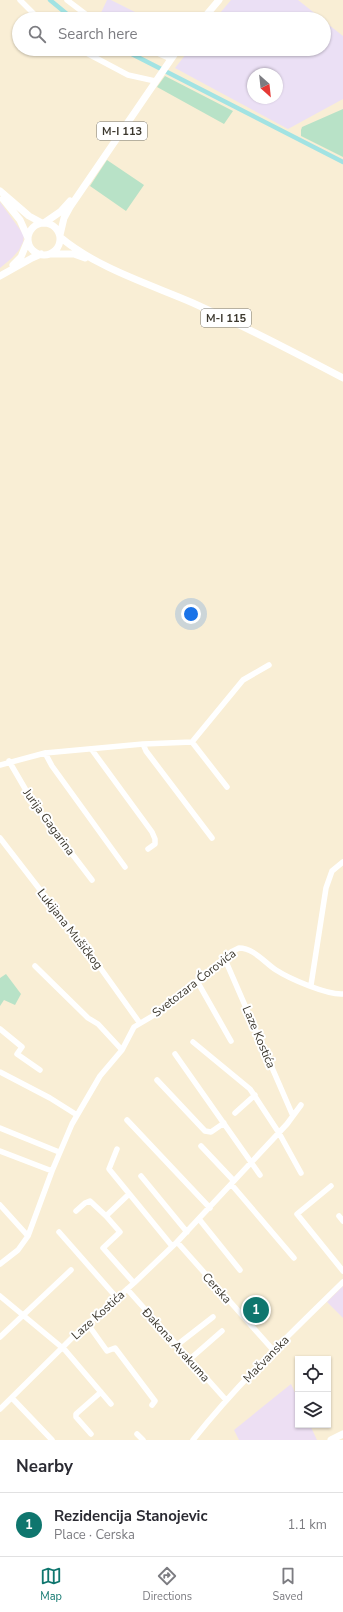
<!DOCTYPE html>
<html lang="en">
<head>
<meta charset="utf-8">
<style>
  body { margin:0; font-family:"Nunito Sans",sans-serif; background:#f7f7f7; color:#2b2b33 }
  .controls { position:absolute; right:12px; bottom:12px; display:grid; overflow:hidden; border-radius:0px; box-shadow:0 1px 3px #0004 }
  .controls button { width:36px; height:36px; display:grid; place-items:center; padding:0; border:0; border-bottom:1px solid #e1e1e2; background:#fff; color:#2b2b33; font:20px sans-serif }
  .compass { position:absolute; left:247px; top:68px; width:36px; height:36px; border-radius:50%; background:#fff; box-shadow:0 1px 3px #0004; rotate:153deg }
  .you { position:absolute; left:191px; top:614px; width:14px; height:14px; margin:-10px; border:3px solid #fff; border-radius:50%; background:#1a73e8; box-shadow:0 0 0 6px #1a73e833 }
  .badge { display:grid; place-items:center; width:26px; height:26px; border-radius:50%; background:#0f766e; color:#fff; font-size:13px; font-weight:700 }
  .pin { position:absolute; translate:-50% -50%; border:2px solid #fff; box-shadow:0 1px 4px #0006 }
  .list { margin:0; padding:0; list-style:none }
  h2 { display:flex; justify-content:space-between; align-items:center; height:52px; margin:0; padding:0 16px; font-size:17px }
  h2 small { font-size:13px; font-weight:400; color:#7c7c81 }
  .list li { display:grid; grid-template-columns:26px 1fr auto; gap:12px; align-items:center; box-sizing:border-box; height:64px; padding:0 16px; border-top:1px solid #e1e1e2 }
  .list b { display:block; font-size:15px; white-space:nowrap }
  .list p { margin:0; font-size:13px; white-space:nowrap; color:#7c7c81 }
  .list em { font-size:13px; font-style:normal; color:#7c7c81 }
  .icon { flex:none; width:22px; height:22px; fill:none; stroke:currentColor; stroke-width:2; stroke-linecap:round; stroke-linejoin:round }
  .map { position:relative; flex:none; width:343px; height:1440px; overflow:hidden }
  .search { position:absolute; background:#fff; box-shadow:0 1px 3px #0004; left:12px; right:12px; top:12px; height:44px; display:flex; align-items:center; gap:10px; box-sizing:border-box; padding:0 14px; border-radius:22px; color:#7c7c81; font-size:15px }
  .sheet { height:116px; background:#fff }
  nav { display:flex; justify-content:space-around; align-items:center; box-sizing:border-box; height:56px; border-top:1px solid #e1e1e2; background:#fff; font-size:11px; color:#7c7c81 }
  nav a { display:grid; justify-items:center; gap:2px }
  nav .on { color:#0f766e }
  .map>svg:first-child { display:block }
  .commercial { fill:#eddff3 }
  .industrial { fill:#ebe0f5; fill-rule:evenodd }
  .green { fill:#b8e2c7 }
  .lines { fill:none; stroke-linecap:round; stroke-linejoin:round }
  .canal { stroke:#a2e3e3; stroke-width:4.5 }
  .minor { stroke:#fff; stroke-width:5.5 }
  .major { stroke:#fff; stroke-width:7 }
  .labels { text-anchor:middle; stroke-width:4; stroke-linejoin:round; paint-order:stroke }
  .shield { fill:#fff; stroke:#76746d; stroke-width:1 }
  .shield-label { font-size:11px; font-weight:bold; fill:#3c382e }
  .street-label { font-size:12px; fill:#3c382e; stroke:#fff }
</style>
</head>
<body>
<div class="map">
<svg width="343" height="1440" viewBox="0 0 343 1440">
  <rect width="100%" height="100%" fill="#f9eed5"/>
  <path class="commercial" d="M 0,202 L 24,235 L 23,242 L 19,250 L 12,258 L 0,268 Z
    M 343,1286 L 343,1318 L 327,1302 Z
    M 291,1384 L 298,1399 L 298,1425 L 310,1425 L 317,1440 L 239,1440 L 234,1430 Z"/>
  <path class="industrial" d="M 107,0 L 111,0 L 141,15 L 139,19 L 103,19 L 99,17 Z
    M 231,0 L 298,0 L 322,19 L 215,19 Z
    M 324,21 L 343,36 L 343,99 L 288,129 L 175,68 L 190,49 L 324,49 ZM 253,74 L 277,74 L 277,98 L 253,98 Z"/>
  <path class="green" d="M 165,76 L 233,111 L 224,124 L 157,87 Z
    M 343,109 L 343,157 L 301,136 L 301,130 L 302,127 Z
    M 107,160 L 144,185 L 126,211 L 90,186 Z
    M 6,974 L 21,994 L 15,1005 L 4,1000 L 0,1006 L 0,978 Z"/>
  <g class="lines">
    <path class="canal" d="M 50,0 L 73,19
      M 122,49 L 343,162"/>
    <path class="minor" d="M 20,0 L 39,19
      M 67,0 L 92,19
      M 79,49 L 128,75 L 155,81
      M 148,49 L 171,59
      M 192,742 L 227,787
      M 143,744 L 146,751 L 212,838
      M 92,750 L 152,832 L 155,839 L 155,844 L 148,849
      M 45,753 L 52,766 L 125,867
      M 9,761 L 34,804 L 92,880
      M 0,765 L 45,753 L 143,744 L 192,742 L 243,680 L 269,665
      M 0,838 L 99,966 L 139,1022
      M 224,957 L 293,1116
      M 35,966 L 88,1018 L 98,1024 L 122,1050
      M 197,981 L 231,1041
      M 311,985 L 326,888 L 332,871 L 343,862
      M 0,1029 L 22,1047 L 17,1054 L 40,1070
      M 193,1042 L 250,1089 L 279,1133 L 301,1173
      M 175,1054 L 260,1175
      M 0,1072 L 50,1098 L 77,1115
      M 157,1080 L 205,1131 L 211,1132 L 224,1123
      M 235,1113 L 255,1095
      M 127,1120 L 210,1208
      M 0,1128 L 59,1152
      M 201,1146 L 234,1181
      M 117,1149 L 109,1169 L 172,1246
      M 0,1151 L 52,1171
      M 141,1176 L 187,1232
      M 231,1184 L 294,1258
      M 331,1186 L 297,1214 L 343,1271
      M 129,1194 L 106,1216 L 120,1232 L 103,1248 L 134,1283
      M 0,1205 L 28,1236
      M 76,1211 L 85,1203 L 90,1201 L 106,1216
      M 339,1216 L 343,1221
      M 199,1219 L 240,1270
      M 59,1232 L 117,1298
      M 177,1242 L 274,1351
      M 0,1264 L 18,1250 L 28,1236 L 52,1171 L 72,1124 L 100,1076 L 122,1050 L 134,1027 L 166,1008 L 231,952 L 239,948 C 254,948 265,963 276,970 C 290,979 327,995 343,994
      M 127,1289 L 226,1400
      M 0,1296 L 65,1350 L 111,1404
      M 87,1323 L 107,1351 L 115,1348 L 155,1401 L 152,1405
      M 0,1337 L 71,1270
      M 177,1345 L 213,1317
      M 190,1359 L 222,1331
      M 12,1398 L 52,1440
      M 0,1409 L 76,1334 L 134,1283 L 177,1242 L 287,1124 L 301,1105
      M 91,1434 L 76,1417 L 76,1414 L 101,1392
      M 137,1434 L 143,1440
      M 193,1440 C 238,1383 291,1333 343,1282"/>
    <path class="major" d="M 203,19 L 219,0
      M 0,191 L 29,216 L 42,223
      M 3,199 L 20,220 L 28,238
      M 44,223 L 60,212 L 70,201
      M28 239a16 16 0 1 1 32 0a16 16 0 1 1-32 0Z
      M 60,235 L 64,218 L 70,207 L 178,49
      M 60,237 C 97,268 149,284 193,303 C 244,326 294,352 343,378
      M 51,254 L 74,254 L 85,258
      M 13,265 L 21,257 L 28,240
      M 0,276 L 32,258 L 41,254
      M 331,1440 L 343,1434"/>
  </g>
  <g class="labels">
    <g class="shield">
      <rect x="97" y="122" width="50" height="18" rx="3"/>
      <rect x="201" y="309" width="50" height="18" rx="3"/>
    </g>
    <g class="shield-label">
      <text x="122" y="135">M-I 113</text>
      <text x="226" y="322">M-I 115</text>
    </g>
    <g class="street-label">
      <text transform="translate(49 822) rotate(54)" y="4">Jurija Gagarina</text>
      <text transform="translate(70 929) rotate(52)" y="4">Lukijana Mušičkog</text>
      <text transform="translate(194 983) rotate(-38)" y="4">Svetozara Ćorovića</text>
      <text transform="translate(259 1037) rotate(67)" y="4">Laze Kostića</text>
      <text transform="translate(217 1288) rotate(48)" y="4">Cerska</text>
      <text transform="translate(98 1315) rotate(-42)" y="4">Laze Kostića</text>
      <text transform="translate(176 1345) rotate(48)" y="4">Đakona Avakuma</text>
      <text transform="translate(266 1359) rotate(-46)" y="4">Mačvanska</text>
    </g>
  </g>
</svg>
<div class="controls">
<button><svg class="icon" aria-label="locate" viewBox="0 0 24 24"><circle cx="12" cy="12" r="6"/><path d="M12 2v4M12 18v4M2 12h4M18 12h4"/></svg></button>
<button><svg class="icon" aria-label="layers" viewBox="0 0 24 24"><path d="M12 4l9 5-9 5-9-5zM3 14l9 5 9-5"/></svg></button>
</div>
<svg class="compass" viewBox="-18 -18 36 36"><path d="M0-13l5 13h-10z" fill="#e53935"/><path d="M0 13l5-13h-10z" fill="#7c7c81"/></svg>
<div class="you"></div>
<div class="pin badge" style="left:256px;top:1310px">1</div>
<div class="search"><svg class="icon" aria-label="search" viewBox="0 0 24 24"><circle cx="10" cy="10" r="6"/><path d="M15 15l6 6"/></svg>Search here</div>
</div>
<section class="sheet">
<h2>Nearby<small></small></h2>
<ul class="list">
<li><span class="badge">1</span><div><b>Rezidencija Stanojevic</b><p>Place · Cerska</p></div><em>1.1 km</em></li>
</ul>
</section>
<nav>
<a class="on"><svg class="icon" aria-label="map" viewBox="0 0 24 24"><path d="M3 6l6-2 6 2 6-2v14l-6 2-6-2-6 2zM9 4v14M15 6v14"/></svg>Map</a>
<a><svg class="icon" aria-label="directions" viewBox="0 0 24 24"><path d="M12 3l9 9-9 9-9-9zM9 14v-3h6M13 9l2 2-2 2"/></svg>Directions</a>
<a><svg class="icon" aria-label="saved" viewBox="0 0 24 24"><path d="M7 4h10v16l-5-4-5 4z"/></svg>Saved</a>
</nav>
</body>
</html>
